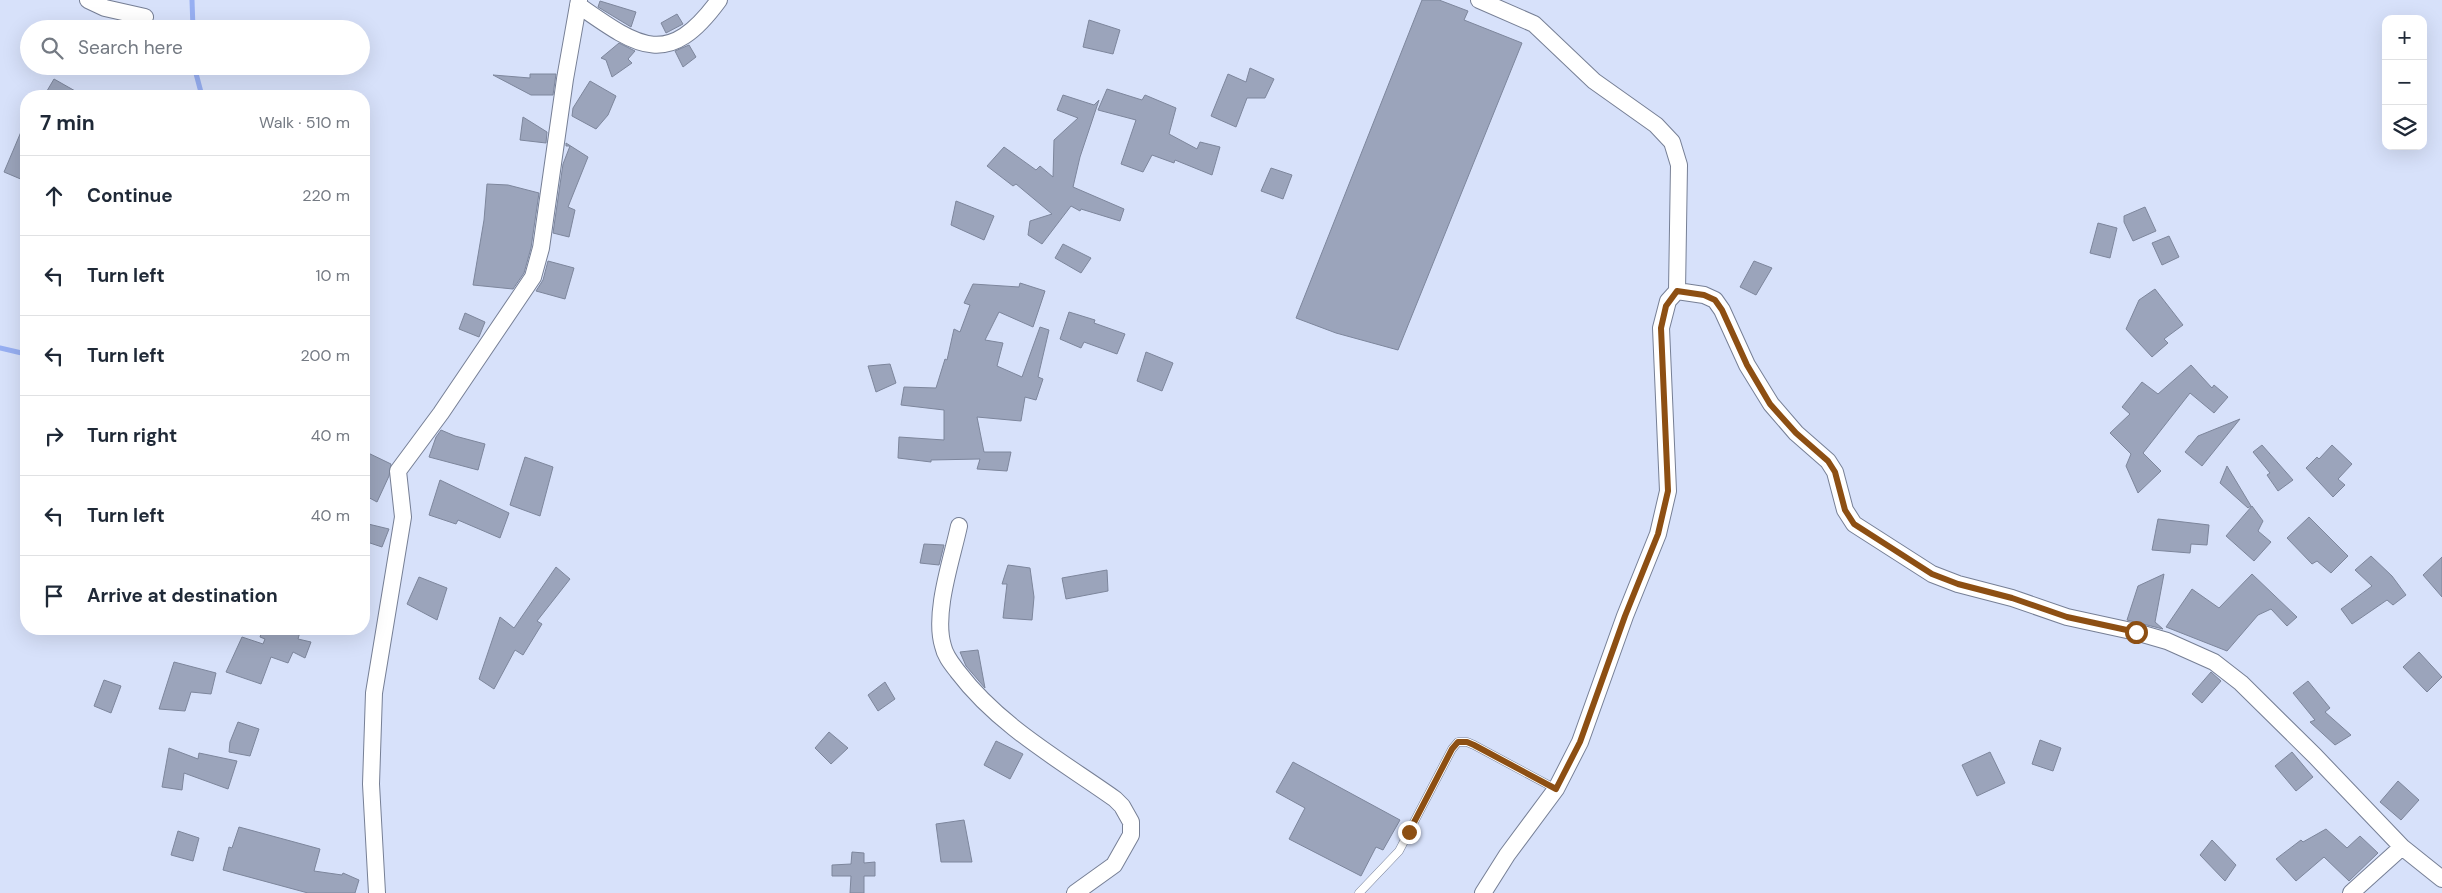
<!DOCTYPE html>
<html lang="en">
<head>
<meta charset="utf-8">
<style>
  body { margin:0; font-family:"DM Sans",sans-serif; background:#f6f6f7; color:#1f2937 }
  .controls { position:absolute; right:15px; top:15px; display:grid; overflow:hidden; border-radius:10px; box-shadow:0 5px 20px #0002 }
  .controls button { width:45px; height:45px; display:grid; place-items:center; padding:0; border:0; border-bottom:1px solid #e0e1e3; background:#fff; color:#1f2937; font:25px sans-serif }
  .stop { position:absolute; width:15px; height:15px; margin:-11px; border:4px solid #8d4f13; border-radius:50%; background:#fff }
  .stop.end { background:#8d4f13; border-color:#fff; box-shadow:0 1px 5px #0008 }
  .list { margin:0; padding:0; list-style:none }
  h2 { display:flex; justify-content:space-between; align-items:center; height:65px; margin:0; padding:0 20px; font-size:21px }
  h2 small { font-size:16px; font-weight:400; color:#747a83 }
  .list li { display:grid; grid-template-columns:32px 1fr auto; gap:15px; align-items:center; box-sizing:border-box; height:80px; padding:0 20px; border-top:1px solid #e0e1e3 }
  .list b { display:block; font-size:19px; white-space:nowrap }
  .list em { font-size:16px; font-style:normal; color:#747a83 }
  .icon { flex:none; width:28px; height:28px; fill:none; stroke:currentColor; stroke-width:2; stroke-linecap:round; stroke-linejoin:round }
  .map { position:relative; flex:none; width:2442px; height:893px; overflow:hidden }
  .search { position:absolute; background:#fff; box-shadow:0 5px 20px #0002; left:20px; top:20px; width:350px; height:55px; display:flex; align-items:center; gap:12px; box-sizing:border-box; padding:0 18px; border-radius:28px; color:#747a83; font-size:19px }
  .panel { position:absolute; background:#fff; box-shadow:0 5px 20px #0002; left:20px; top:90px; width:350px; height:545px; border-radius:20px }
  .map>svg:first-child { display:block }
  .lines { fill:none; stroke-linecap:round; stroke-linejoin:round }
  .stream { stroke:#97aff2; stroke-width:5 }
  .building { fill:#9ba4bb; stroke:#7d869c }
  .service-casing { stroke:#767f95; stroke-width:9 }
  .minor-casing { stroke:#767f95; stroke-width:18 }
  .service { stroke:#fff; stroke-width:8 }
  .minor { stroke:#fff; stroke-width:16 }
  .route { stroke:#8d4f13; stroke-width:6 }
</style>
</head>
<body>
<div class="map">
<svg width="2442" height="893" viewBox="0 0 2442 893">
  <rect width="100%" height="100%" fill="#d7e1fa"/>
  <g class="lines">
    <path class="stream" d="M 192,0 L 193,29
      M 194,66 L 202,96
      M 0,348 L 26,354"/>
  </g>
  <path class="building" d="M 1422,0 L 1439,0 L 1468,11 L 1464,20 L 1522,43 L 1398,350 L 1336,333 L 1296,318 Z
    M 600,1 L 636,12 L 631,27 L 598,7 Z
    M 677,14 L 683,24 L 666,33 L 661,23 Z
    M 1089,20 L 1120,30 L 1113,54 L 1083,47 Z
    M 619,43 L 635,51 L 628,59 L 632,63 L 612,77 L 606,60 L 601,58 Z
    M 689,45 L 696,57 L 683,67 L 675,51 Z
    M 1250,68 L 1274,79 L 1265,98 L 1247,98 L 1236,127 L 1211,116 L 1228,74 L 1246,82 Z
    M 530,74 L 556,74 L 553,95 L 531,95 L 493,75 L 530,78 Z
    M 54,79 L 84,96 L 44,96 Z
    M 590,81 L 616,96 L 608,115 L 596,129 L 572,116 L 573,108 Z
    M 1107,89 L 1142,100 L 1145,95 L 1176,108 L 1169,134 L 1197,149 L 1200,142 L 1220,147 L 1212,175 L 1175,160 L 1174,163 L 1152,155 L 1143,172 L 1121,164 L 1136,120 L 1098,110 Z
    M 1063,95 L 1094,105 L 1099,100 L 1080,157 L 1073,187 L 1124,209 L 1120,221 L 1081,209 L 1080,211 L 1071,206 L 1042,244 L 1028,235 L 1030,221 L 1052,214 L 1016,184 L 1013,186 L 987,166 L 1004,147 L 1036,170 L 1040,166 L 1053,177 L 1054,140 L 1078,118 L 1057,110 Z
    M 523,117 L 547,132 L 546,143 L 520,140 Z
    M 26,120 L 26,172 L 23,180 L 4,172 Z
    M 566,143 L 588,157 L 568,207 L 575,210 L 569,237 L 553,233 L 563,164 L 570,146 L 566,146 Z
    M 1271,168 L 1292,175 L 1283,199 L 1261,191 Z
    M 487,184 L 508,185 L 539,193 L 531,248 L 524,273 L 513,289 L 473,285 L 484,220 Z
    M 956,201 L 994,216 L 984,240 L 951,225 Z
    M 2145,207 L 2156,231 L 2133,241 L 2124,222 L 2124,216 Z
    M 2098,223 L 2117,228 L 2110,258 L 2090,253 Z
    M 2169,236 L 2179,257 L 2162,265 L 2152,243 Z
    M 1063,244 L 1091,258 L 1081,273 L 1055,258 Z
    M 548,261 L 574,268 L 565,299 L 536,291 L 543,280 Z
    M 1754,261 L 1772,268 L 1756,295 L 1740,287 Z
    M 1020,283 L 1045,291 L 1033,327 L 999,312 L 985,340 L 1003,343 L 997,366 L 1022,377 L 1040,327 L 1049,330 L 1038,377 L 1043,379 L 1036,400 L 1025,397 L 1021,421 L 977,417 L 984,452 L 1011,452 L 1007,471 L 977,469 L 980,459 L 931,460 L 931,462 L 898,458 L 899,437 L 944,440 L 944,410 L 901,405 L 904,387 L 936,388 L 945,359 L 947,360 L 954,329 L 960,332 L 970,305 L 964,303 L 973,284 L 1019,287 Z
    M 2155,289 L 2183,325 L 2164,339 L 2168,343 L 2152,357 L 2126,329 L 2139,300 Z
    M 1069,312 L 1095,320 L 1094,323 L 1125,334 L 1117,354 L 1084,342 L 1081,348 L 1060,339 Z
    M 465,313 L 485,322 L 479,337 L 459,329 Z
    M 1146,352 L 1173,363 L 1162,391 L 1137,381 Z
    M 890,364 L 896,383 L 876,392 L 868,366 Z
    M 2191,365 L 2212,388 L 2214,385 L 2228,397 L 2214,413 L 2190,393 L 2143,453 L 2161,471 L 2138,493 L 2126,466 L 2131,454 L 2110,433 L 2130,414 L 2122,407 L 2142,382 L 2158,394 Z
    M 2240,419 L 2202,466 L 2185,452 L 2198,436 Z
    M 441,430 L 455,436 L 485,444 L 478,470 L 429,457 L 436,437 Z
    M 2262,445 L 2293,480 L 2278,491 L 2267,475 L 2270,473 L 2253,452 Z
    M 2332,445 L 2352,464 L 2338,479 L 2345,485 L 2333,497 L 2306,468 L 2317,457 L 2319,459 Z
    M 364,451 L 391,464 L 389,476 L 377,502 L 364,495 Z
    M 525,457 L 553,467 L 540,516 L 510,505 Z
    M 2227,466 L 2251,506 L 2248,508 L 2220,483 Z
    M 440,480 L 509,513 L 500,538 L 458,520 L 456,524 L 429,515 Z
    M 2252,506 L 2263,521 L 2258,531 L 2271,542 L 2254,561 L 2226,536 Z
    M 2309,517 L 2348,556 L 2331,573 L 2317,561 L 2312,564 L 2287,538 Z
    M 2158,519 L 2209,525 L 2207,545 L 2191,544 L 2190,553 L 2152,550 Z
    M 364,523 L 389,529 L 382,547 L 364,541 Z
    M 924,544 L 944,545 L 939,565 L 920,563 Z
    M 2371,556 L 2392,576 L 2406,595 L 2393,605 L 2387,600 L 2352,624 L 2341,609 L 2372,586 L 2355,570 Z
    M 2442,557 L 2442,597 L 2423,575 Z
    M 1008,565 L 1030,568 L 1034,597 L 1032,620 L 1003,618 L 1007,584 L 1002,584 Z
    M 556,567 L 570,579 L 537,621 L 542,624 L 523,655 L 515,650 L 494,689 L 479,679 L 500,617 L 514,628 Z
    M 1107,570 L 1108,591 L 1066,599 L 1062,578 Z
    M 2164,574 L 2155,622 L 2163,629 L 2127,620 L 2138,586 Z
    M 2252,574 L 2297,617 L 2287,626 L 2271,609 L 2258,615 L 2227,651 L 2166,627 L 2192,589 L 2219,608 Z
    M 419,577 L 447,588 L 437,620 L 407,604 Z
    M 269,629 L 288,629 L 300,632 L 298,639 L 311,642 L 305,658 L 293,652 L 288,663 L 271,657 L 261,684 L 226,672 L 242,637 L 263,644 L 265,639 L 260,637 L 262,631 L 268,632 Z
    M 978,650 L 985,688 L 966,666 L 960,652 Z
    M 2419,652 L 2442,677 L 2427,692 L 2403,667 Z
    M 174,662 L 216,673 L 211,694 L 191,692 L 185,711 L 159,709 Z
    M 2211,672 L 2221,681 L 2202,703 L 2192,694 Z
    M 104,680 L 121,686 L 111,713 L 94,706 Z
    M 2308,681 L 2330,708 L 2325,712 L 2351,735 L 2335,745 L 2310,722 L 2315,720 L 2293,693 Z
    M 885,682 L 895,699 L 878,711 L 868,695 Z
    M 238,722 L 259,729 L 250,756 L 229,752 L 230,742 Z
    M 829,732 L 848,748 L 831,764 L 815,748 Z
    M 2040,740 L 2061,748 L 2053,771 L 2032,764 Z
    M 996,741 L 1023,754 L 1010,779 L 984,765 Z
    M 169,748 L 198,759 L 199,753 L 237,761 L 228,789 L 184,773 L 182,790 L 162,787 Z
    M 1990,752 L 2005,783 L 1977,796 L 1962,765 Z
    M 2292,752 L 2313,777 L 2296,791 L 2275,766 Z
    M 1293,762 L 1400,820 L 1383,850 L 1376,847 L 1361,876 L 1289,839 L 1305,808 L 1276,792 Z
    M 2398,781 L 2419,800 L 2401,820 L 2380,802 Z
    M 964,820 L 972,862 L 941,862 L 936,824 Z
    M 239,827 L 320,849 L 314,871 L 342,875 L 343,873 L 359,880 L 355,893 L 308,893 L 223,870 L 229,847 L 232,848 Z
    M 2326,829 L 2347,848 L 2360,836 L 2378,853 L 2349,881 L 2324,857 L 2296,881 L 2276,859 L 2301,840 L 2303,842 Z
    M 178,831 L 199,838 L 193,861 L 171,855 Z
    M 2212,840 L 2236,865 L 2225,881 L 2200,855 Z
    M 852,852 L 864,853 L 864,863 L 875,862 L 875,876 L 864,876 L 864,893 L 850,893 L 851,876 L 832,876 L 832,865 L 851,864 Z"/>
  <g class="lines">
    <defs>
      <path id="service" d="M 1359,893 L 1399,851 L 1452,749 L 1458,742 L 1467,742 L 1474,745 L 1556,789"/>
      <path id="minor" d="M 88,0 L 105,8 L 145,17
        M 1479,0 L 1534,24 L 1594,81 L 1656,125 L 1672,142 L 1679,165 L 1677,291
        M 578,5 C 638,47 668,70 719,0
        M 959,526 C 952,559 933,613 943,646 C 945,656 952,664 958,672 C 999,726 1060,760 1115,799 L 1122,806 L 1131,822 L 1131,835 L 1114,865 L 1075,893
        M 377,893 L 371,784 L 374,693 L 403,517 L 398,471 L 441,413 L 533,277 L 541,248 L 565,79 L 579,0
        M 1483,893 L 1507,855 L 1556,789 L 1580,742 L 1625,616 L 1658,534 L 1668,491 L 1661,328 L 1668,301 L 1677,291 L 1704,295 L 1715,300 L 1722,310 L 1747,365 L 1771,404 L 1796,433 L 1828,461 L 1835,472 L 1845,510 L 1854,524 L 1932,574 L 1958,584 L 2012,598 L 2067,617 L 2136,632 L 2167,641 L 2214,662 L 2241,683 L 2315,756 L 2402,847 L 2442,879
        M 2351,893 L 2402,847"/>
    </defs>
    <use href="#service" class="service-casing"/>
    <use href="#minor" class="minor-casing"/>
    <use href="#service" class="service"/>
    <use href="#minor" class="minor"/>
  </g>
  <g class="lines">
    <path class="route" d="M 1409,832 L 1452,749 L 1458,742 L 1467,742 L 1474,745 L 1556,789 L 1580,742 L 1625,616 L 1658,534 L 1668,491 L 1661,328 L 1666,306 L 1677,291 L 1704,295 L 1715,300 L 1722,310 L 1747,365 L 1770,404 L 1796,433 L 1828,461 L 1835,472 L 1845,510 L 1854,524 L 1932,574 L 1958,584 L 2012,598 L 2067,617 L 2136,632"/>
  </g>
</svg>
<div class="controls">
<button>+</button>
<button>−</button>
<button><svg class="icon" aria-label="layers" viewBox="0 0 24 24"><path d="M12 4l9 5-9 5-9-5zM3 14l9 5 9-5"/></svg></button>
</div>
<div class="stop" style="left:2136px;top:632px"></div>
<div class="stop end" style="left:1409px;top:832px"></div>
<div class="search"><svg class="icon" aria-label="search" viewBox="0 0 24 24"><circle cx="10" cy="10" r="6"/><path d="M15 15l6 6"/></svg>Search here</div>
<section class="panel">
<h2>7 min<small>Walk · 510 m</small></h2>
<ul class="list">
<li><svg class="icon" aria-label="ahead" viewBox="0 0 24 24"><path d="M12 20V5M6 11l6-6 6 6"/></svg><div><b>Continue</b></div><em>220 m</em></li>
<li><svg class="icon" aria-label="left" viewBox="0 0 24 24"><path d="M17 20v-9H6M10 6l-5 5 5 5"/></svg><div><b>Turn left</b></div><em>10 m</em></li>
<li><svg class="icon" aria-label="left" viewBox="0 0 24 24"><path d="M17 20v-9H6M10 6l-5 5 5 5"/></svg><div><b>Turn left</b></div><em>200 m</em></li>
<li><svg class="icon" aria-label="right" viewBox="0 0 24 24"><path d="M7 20v-9h11M14 6l5 5-5 5"/></svg><div><b>Turn right</b></div><em>40 m</em></li>
<li><svg class="icon" aria-label="left" viewBox="0 0 24 24"><path d="M17 20v-9H6M10 6l-5 5 5 5"/></svg><div><b>Turn left</b></div><em>40 m</em></li>
<li><svg class="icon" aria-label="arrive" viewBox="0 0 24 24"><path d="M6 21V4h12l-3 4 3 4H6"/></svg><div><b>Arrive at destination</b></div></li>
</ul>
</section>
</div>
</body>
</html>
